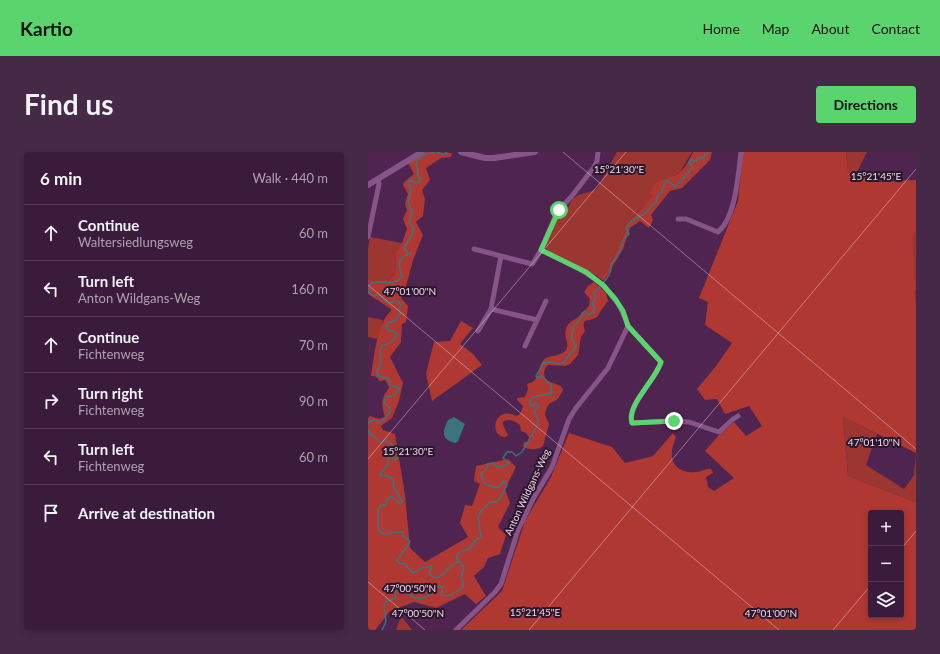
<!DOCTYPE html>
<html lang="en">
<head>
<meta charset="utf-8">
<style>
  body { margin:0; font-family:Lato,sans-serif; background:#462847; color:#f1f3f6 }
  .controls { position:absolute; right:12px; bottom:12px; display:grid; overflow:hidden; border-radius:4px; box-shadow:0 2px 6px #0003 }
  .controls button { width:36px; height:36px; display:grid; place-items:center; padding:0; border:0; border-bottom:1px solid #543956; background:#3b1b3c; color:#f1f3f6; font:20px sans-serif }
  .stop { position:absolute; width:12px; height:12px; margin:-9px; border:3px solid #5ad56e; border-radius:50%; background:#fff }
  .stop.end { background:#5ad56e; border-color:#fff; box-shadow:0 1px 4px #0008 }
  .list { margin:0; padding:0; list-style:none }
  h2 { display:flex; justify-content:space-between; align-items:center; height:52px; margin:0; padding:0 16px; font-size:17px }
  h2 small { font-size:13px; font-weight:400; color:#aca1af }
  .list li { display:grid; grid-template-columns:26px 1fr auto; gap:12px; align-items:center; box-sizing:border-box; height:56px; padding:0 16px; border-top:1px solid #543956 }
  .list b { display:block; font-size:15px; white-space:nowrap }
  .list p { margin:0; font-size:13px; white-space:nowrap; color:#aca1af }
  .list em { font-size:13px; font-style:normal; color:#aca1af }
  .icon { flex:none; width:22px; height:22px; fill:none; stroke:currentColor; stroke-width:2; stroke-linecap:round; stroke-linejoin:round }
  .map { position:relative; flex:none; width:548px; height:478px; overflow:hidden; border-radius:4px }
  header { display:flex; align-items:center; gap:24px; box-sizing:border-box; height:56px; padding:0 20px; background:#5ad56e; color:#111 }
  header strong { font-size:19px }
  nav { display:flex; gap:22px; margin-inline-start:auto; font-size:14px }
  .intro { display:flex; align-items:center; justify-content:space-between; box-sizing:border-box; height:96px; padding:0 24px }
  h1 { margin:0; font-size:28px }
  .button { padding:10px 18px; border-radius:4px; background:#5ad56e; color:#111; font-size:14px; font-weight:700 }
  main { display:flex; gap:24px; padding:0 24px }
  aside { flex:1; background:#3b1b3c; border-radius:4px; box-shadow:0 2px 6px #0003 }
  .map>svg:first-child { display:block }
  .green { fill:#9b3630 }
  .forest { fill:#af3833; fill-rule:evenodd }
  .water { fill:#3a757d }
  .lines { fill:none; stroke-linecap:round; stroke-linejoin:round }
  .stream { stroke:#3a757d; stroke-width:1.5 }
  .minor { stroke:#865487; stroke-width:5 }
  .tertiary { stroke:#865487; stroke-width:6 }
  .route { stroke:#5ad56e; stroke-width:5 }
  .ticks { fill:none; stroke:#f0d6f0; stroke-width:1; stroke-opacity:0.45 }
  .labels { text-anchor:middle; stroke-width:4; stroke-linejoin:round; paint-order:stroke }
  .street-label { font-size:10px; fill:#f0d6f0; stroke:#2a172a }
  .ticks-label { font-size:10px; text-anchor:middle; fill:#f0d6f0; stroke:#2a172a; stroke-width:4; stroke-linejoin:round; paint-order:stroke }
</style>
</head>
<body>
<header>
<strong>Kartio</strong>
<nav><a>Home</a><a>Map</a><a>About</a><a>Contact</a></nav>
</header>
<div class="intro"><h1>Find us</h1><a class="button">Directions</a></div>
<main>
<aside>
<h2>6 min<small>Walk · 440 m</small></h2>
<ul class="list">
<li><svg class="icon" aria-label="ahead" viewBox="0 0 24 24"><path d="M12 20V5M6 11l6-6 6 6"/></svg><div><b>Continue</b><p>Waltersiedlungsweg</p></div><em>60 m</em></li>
<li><svg class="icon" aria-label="left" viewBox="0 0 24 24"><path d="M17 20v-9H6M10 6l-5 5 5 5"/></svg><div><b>Turn left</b><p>Anton Wildgans-Weg</p></div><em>160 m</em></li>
<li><svg class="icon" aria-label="ahead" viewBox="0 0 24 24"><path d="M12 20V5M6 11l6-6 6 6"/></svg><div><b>Continue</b><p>Fichtenweg</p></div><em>70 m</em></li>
<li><svg class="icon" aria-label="right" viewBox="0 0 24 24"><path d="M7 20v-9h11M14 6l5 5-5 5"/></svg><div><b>Turn right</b><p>Fichtenweg</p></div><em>90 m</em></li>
<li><svg class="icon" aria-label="left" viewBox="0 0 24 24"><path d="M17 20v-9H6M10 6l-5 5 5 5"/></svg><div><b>Turn left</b><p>Fichtenweg</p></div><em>60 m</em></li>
<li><svg class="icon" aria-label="arrive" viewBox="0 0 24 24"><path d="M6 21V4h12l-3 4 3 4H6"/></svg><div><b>Arrive at destination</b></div></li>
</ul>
</aside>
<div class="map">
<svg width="548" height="478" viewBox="0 0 548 478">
  <rect width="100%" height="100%" fill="#4f2450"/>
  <path class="green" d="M 249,0 L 324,0 L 312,20 L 307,23 L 284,44 L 280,52 L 269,60 L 263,67 L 239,119 L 234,123 L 229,124 L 180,99 L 178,96 L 177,93 L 189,66 C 199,65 200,52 206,46 C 213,40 224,41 229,36 C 233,32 245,6 249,0 Z
    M 478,0 L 499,0 L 488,22 L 480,19 Z
    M 548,80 L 548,139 L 547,139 L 545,83 Z
    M 2,85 L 34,91 L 28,100 L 27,122 L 20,129 L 0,129 L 0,96 Z
    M 0,165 L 15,168 L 10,187 L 0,185 Z
    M 475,265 L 509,282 L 498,313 L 536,337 L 546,323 L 548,301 L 548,350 L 480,324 Z
    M 33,464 L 44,478 L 28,478 Z"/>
  <path class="forest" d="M 58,0 L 84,1 L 83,5 L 73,6 L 58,16 L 62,28 L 54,38 L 57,47 L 55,64 L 48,70 L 55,83 L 45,108 L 36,142 L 33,146 L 40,154 L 38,170 L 34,172 L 33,190 L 22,205 L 35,231 L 31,249 L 24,266 L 13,274 L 15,278 L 27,282 L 37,343 L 42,396 L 57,410 L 100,385 L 92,371 L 97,353 L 104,354 L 112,332 L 106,329 L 108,314 L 140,307 L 148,315 L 137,337 L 142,351 L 130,375 L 138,383 L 132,402 L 120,406 L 116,415 L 106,424 L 118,444 L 108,452 L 97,442 L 68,456 L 46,450 L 22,459 L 7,478 L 0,478 L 0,266 L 2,264 L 11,267 L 17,265 C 15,258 13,251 16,244 C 17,240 20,239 21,235 L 17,228 L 12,229 L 7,224 L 3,224 C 6,206 9,170 23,159 L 23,157 L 0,142 L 0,129 L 20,129 L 27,122 L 28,100 L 34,91 L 39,77 L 35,67 L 39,58 L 37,52 L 40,42 L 35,33 L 36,30 L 46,22 L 40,11 Z
    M 325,0 L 344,0 L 342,8 L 314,36 L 302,39 L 283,63 L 285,68 L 281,76 L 272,69 L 262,76 L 255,97 L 236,129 L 229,124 L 234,123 L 239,119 L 263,67 C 270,59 279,54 284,44 L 282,41 C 290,22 302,30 313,19 C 318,15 322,6 325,0 Z
    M 375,0 L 478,0 L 480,19 L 508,30 L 548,28 L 548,80 L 545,83 L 548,154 L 548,301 L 475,265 L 480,324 L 548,350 L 548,478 L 93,478 L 134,439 L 157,369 L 183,325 L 201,281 L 244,295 L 257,311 L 285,304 L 305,281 L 308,285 C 307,290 304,294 304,300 C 302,314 315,322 328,320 C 334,320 338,316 343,317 L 345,321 L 338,325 L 340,335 L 346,339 L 366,326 L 337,299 L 350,284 L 366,270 L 378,284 L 394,274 L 381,254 L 357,262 L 349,247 L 337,248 L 329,237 L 348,214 L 364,191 L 337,173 L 340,150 L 331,146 L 370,49 ZM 503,361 L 533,361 L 533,463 L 503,463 Z
    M 226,130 L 238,141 L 240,149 C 238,152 236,154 234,157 C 232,159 231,163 229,165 C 221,171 212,164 217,179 L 213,185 L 210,203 L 202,212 L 197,214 L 180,213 L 178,215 L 176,220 L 177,228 L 193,234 L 195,238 L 190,247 L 181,252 L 178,258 L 177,263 L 181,272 L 175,294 C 170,298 161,298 155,295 L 156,290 L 160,290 L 162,287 L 158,281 L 153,279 L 152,273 C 147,269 141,266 135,270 L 135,273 L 140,283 L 138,285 C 121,287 124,252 149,264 L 152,262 L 155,254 L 149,248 L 149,246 L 157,245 L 160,237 L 159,232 C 176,228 167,213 178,206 C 185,203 193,204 198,198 C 202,191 195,185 198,177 C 200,170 205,169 210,165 C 214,162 218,157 221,154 L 222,147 L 216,140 L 220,134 Z
    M 93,169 L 105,176 L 92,192 L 105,202 L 114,213 L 64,249 L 58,222 L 66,190 L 82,189 Z"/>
  <path class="water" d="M 86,265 L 97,272 L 90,289 L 88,291 C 73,288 74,280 80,268 Z"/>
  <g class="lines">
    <path class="stream" d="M 69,0 L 76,3 L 79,0
      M 0,273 L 2,269 L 7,268 L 12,270 L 15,268 L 22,260 L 21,255 L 16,251 L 18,245 L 24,244 L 30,240 L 31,236 L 22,233 L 21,227 L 10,224 L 9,219 L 13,211 L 12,199 L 15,193 C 23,192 26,189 29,182 L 25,179 L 21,179 L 18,176 L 20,171 L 28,168 L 32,161 L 31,157 L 33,153 L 30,149 L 20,151 L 10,142 L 5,144 L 1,140 L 1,132 C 4,131 8,130 11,130 C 23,129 23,134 34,125 C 31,115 28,106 41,102 L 36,96 L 45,81 L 45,74 L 41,71 L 44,60 L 40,51 L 43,38 L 41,32 L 42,28 L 51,31 L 52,27 L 49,22 L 50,18 L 48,11 C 51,3 60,2 67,0
      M 0,277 L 1,281 L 6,284 L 11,290 L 21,289 L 31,303 L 27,308 L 24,304 L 20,306 L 20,312 L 12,323 L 22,325 L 26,329 L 25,334 L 34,349 L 32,352 L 23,344 L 19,348 L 18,353 L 14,353 L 10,357 L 11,379 L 16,382 L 35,380 L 35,384 L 42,389 L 41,392 L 29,408 L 31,411 L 37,412 L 45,421 L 48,420 L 54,416 L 64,414 L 61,422 C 69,431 77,420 83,414 C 85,412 89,411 91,409 L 96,415 L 93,425 L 95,429 L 95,435 L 82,444 L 73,443 L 75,435 L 70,434 C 63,441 57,450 45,445 C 40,442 37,438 31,436 L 28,440 L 27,446 L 18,450 L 16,454 L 18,470 L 14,478
      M 91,409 L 88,405 C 91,399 95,398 101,397 L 109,387 L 113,385 C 110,364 106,364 123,350 C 132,352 135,340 139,333 L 136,329 L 129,336 L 117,332 L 113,322 L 119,316 L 119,312 L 125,311 L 129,315 L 139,313 L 141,311 L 135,306 L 139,300 L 144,300 L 148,304 L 154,300 L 169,274 L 170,268 L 166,259 L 171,254 L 168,251 L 164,254 L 162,253 L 163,246 L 168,244 L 183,242 L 183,233 L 174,224 L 169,226 L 168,224 L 176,210 L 178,211 L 184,210 L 191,212 L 196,210 L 208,194 L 203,186 L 206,174 L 212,168 L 214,161 L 217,159 L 220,163 L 225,160 L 227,156 L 224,152 L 228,146 L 226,141 C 233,133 245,123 243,112 L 252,100 L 255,88 L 261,82 L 258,77 L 263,69 L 275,63 L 288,50 L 290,43 L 294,40 L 295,35 L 299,28 L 307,35 C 314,26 319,25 324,15 L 321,10 L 324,7 L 327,10 L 332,5 L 335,6 L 340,0"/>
    <path class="minor" d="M 310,67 L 318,67 L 350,80 C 368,65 370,23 373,0
      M 0,85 L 11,32 L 10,27
      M 106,97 L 164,112 L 165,111 L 173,98 L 189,60 L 204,44 L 226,15 L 229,9 L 230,0
      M 123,157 L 133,104
      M 260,174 L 293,210 C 288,228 259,253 264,271 L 306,269 L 321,270 L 351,280 L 364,268 L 370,264
      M 110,179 L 123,157 L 169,168
      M 157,194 L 178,149
      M 88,478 L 127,440 L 133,432 L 150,378 L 165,347 L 184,315 L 201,267 L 208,256 L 240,216 L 260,174 C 245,128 213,118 173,98"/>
    <path class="tertiary" d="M 93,0 L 117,6 L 126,6 L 167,0
      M 0,33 L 54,0"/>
  </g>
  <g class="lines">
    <path class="route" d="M 191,58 L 173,98 L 218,120 L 235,133 L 248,148 L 255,159 L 260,174 L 293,210 C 288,228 258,253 264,271 L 306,269"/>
  </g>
  <path class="ticks" d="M 195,0 L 548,297M 0,133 L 411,478M 0,307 L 258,0M 533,397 L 548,379M 0,430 L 57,478M 161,478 L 548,17M 465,478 L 503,433"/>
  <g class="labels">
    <g class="street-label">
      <text transform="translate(159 340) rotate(-65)" y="4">Anton Wildgans-Weg</text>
    </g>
  </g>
  <g class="ticks-label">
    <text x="251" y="21">15°21'30"E</text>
    <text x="508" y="28">15°21'45"E</text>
    <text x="42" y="143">47°01'00"N</text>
    <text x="506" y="294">47°01'10"N</text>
    <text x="40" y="303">15°21'30"E</text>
    <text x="42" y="440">47°00'50"N</text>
    <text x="167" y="464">15°21'45"E</text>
    <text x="50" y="465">47°00'50"N</text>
    <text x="403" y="465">47°01'00"N</text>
  </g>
</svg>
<div class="controls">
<button>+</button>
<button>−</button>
<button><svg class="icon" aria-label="layers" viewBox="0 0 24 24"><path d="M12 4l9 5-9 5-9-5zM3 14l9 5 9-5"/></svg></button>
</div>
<div class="stop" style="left:191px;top:58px"></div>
<div class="stop end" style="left:306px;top:269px"></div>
</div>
</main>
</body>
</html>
